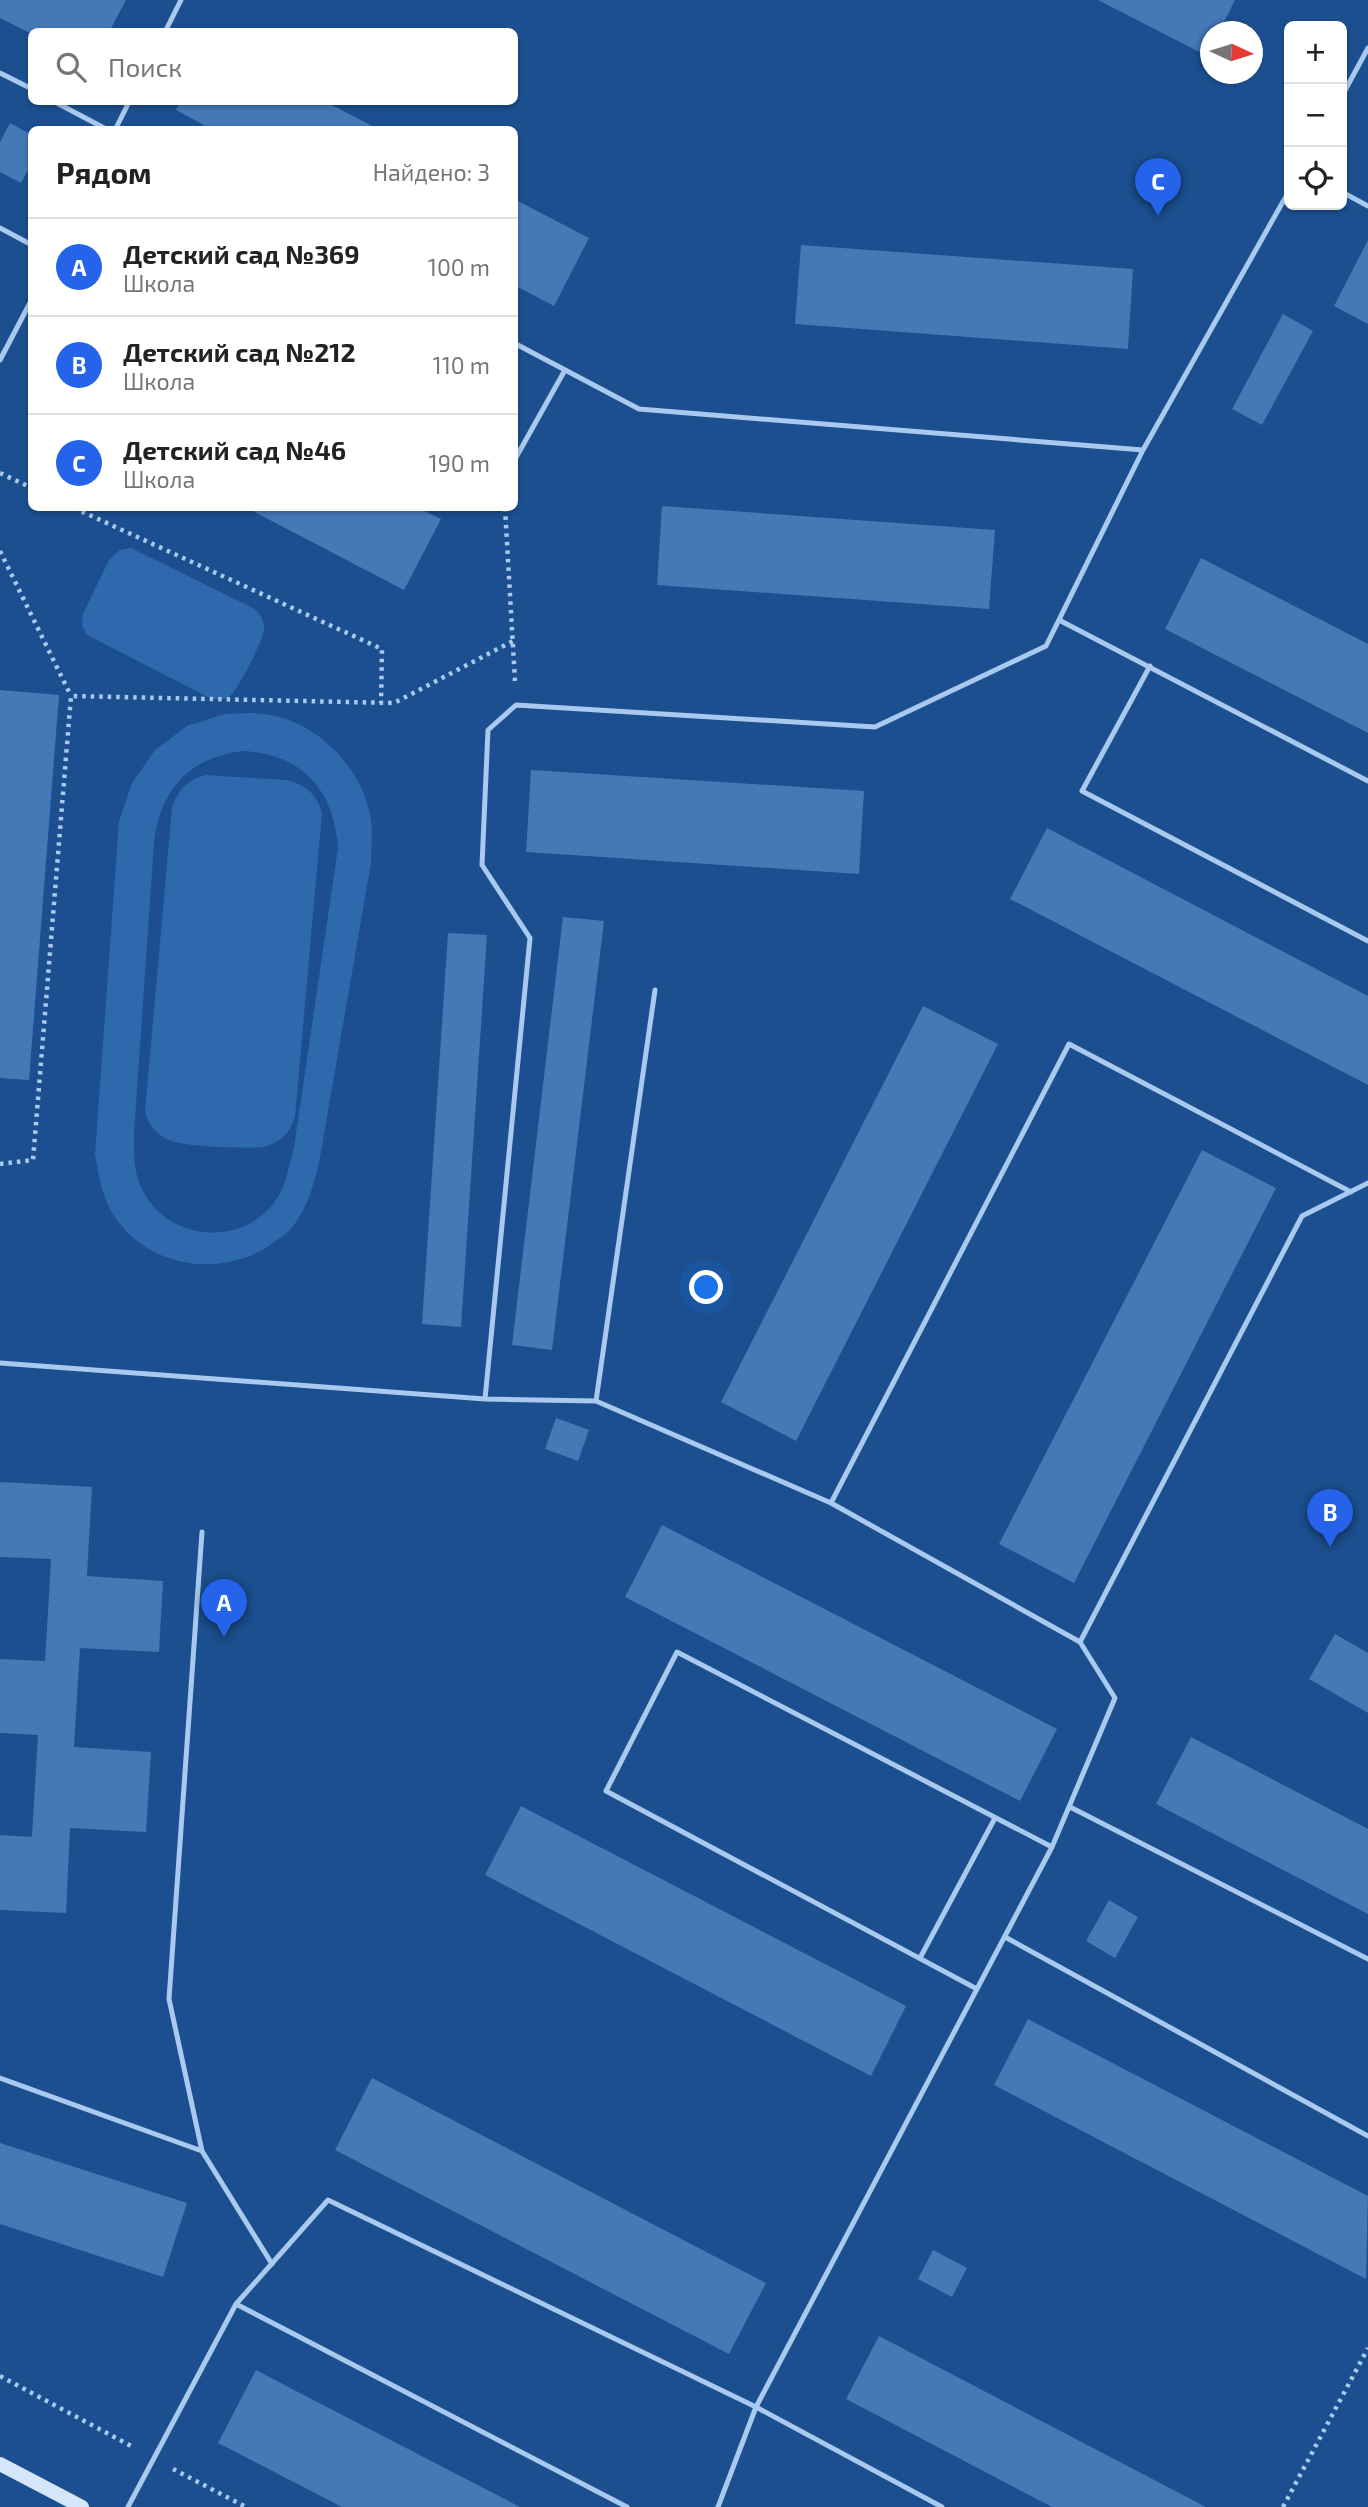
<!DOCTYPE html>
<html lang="ru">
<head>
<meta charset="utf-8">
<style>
  body { margin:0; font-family:"Exo 2",sans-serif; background:#f2f2f2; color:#222 }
  .controls { position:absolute; right:21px; top:21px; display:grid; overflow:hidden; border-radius:10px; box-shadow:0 2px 5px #0004 }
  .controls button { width:63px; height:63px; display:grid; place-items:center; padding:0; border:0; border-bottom:2px solid #e0e0e0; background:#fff; color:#222; font:35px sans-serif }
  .compass { position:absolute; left:1200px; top:21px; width:63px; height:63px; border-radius:50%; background:#fff; box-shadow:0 2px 5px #0004; rotate:94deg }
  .you { position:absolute; left:707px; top:1288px; width:24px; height:24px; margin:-18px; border:5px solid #fff; border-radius:50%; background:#1a73e8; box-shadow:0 0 0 10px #1a73e833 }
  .badge { display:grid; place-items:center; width:46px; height:46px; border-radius:50%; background:#2563eb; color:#fff; font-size:23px; font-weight:700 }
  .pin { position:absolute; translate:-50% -58px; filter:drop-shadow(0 2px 4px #0008) }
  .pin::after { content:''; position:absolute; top:37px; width:24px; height:21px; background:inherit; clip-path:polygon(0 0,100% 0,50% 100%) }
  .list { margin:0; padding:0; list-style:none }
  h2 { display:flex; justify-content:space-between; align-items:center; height:91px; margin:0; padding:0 28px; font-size:30px }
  h2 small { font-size:23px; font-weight:400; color:#767676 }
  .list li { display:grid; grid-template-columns:46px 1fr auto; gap:21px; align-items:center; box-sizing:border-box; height:98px; padding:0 28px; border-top:2px solid #e0e0e0 }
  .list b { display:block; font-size:26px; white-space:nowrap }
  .list p { margin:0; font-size:23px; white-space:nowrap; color:#767676 }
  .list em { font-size:23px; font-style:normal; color:#767676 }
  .icon { flex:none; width:38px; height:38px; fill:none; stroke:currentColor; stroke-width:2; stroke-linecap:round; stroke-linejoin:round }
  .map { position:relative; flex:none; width:1368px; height:2507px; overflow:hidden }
  .search { position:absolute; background:#fff; box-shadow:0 2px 5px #0004; left:28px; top:28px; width:490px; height:77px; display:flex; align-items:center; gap:18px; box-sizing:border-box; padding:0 24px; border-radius:10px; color:#767676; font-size:26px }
  .panel { position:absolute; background:#fff; box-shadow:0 2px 5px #0004; left:28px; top:126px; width:490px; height:385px; border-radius:10px }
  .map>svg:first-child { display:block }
  .park { fill:#2e69ad; fill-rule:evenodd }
  .building { fill:#4478b7 }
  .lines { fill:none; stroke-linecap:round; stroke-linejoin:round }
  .path { stroke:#a9c9ee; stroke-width:4.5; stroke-dasharray:3.5 5; stroke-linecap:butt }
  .lane { stroke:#a9c9ee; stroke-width:5 }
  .secondary { stroke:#d6e6fa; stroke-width:14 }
</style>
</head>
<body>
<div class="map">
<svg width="1368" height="2507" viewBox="0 0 1368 2507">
  <rect width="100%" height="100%" fill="#1b4f8f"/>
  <path class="park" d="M 131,548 L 251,607 C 259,612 265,620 264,630 C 263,640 239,688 231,695 C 225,700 218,700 210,698 L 87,635 L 82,625 L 83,614 L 109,560 L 120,550 Z
    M 225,714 C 237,714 250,712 263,714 C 315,719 364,768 371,820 C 373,833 371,849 371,863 L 319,1163 C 313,1187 307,1210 290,1230 C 285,1235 278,1239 273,1243 C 226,1277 157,1270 120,1224 C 103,1203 99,1179 95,1154 L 119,821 L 132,783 L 155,750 L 187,726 ZM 243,751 C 302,754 334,790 338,848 L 294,1147 C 289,1166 286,1187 274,1203 C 240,1247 169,1241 143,1191 C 133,1173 134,1154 134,1133 L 154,843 C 160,790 189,757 243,751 Z
    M 206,775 L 286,780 C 305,784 317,794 322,813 L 295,1117 C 290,1133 281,1142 264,1147 C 247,1149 184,1147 169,1140 C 156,1135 148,1124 145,1111 L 172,808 C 178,790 187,780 206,775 Z"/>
  <path class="building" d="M 0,0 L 126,0 L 109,32 L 32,32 L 32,34 L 0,18 Z
    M 1098,0 L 1235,0 L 1219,32 L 1210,32 L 1210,48 L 1207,56 Z
    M 180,102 L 326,102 L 380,130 L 213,130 L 176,110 Z
    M 10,123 L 32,135 L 32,163 L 21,183 L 0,172 L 0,142 Z
    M 514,199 L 589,238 L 554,306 L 514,285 Z
    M 1368,240 L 1368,324 L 1334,306 Z
    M 801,245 L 1133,269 L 1128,349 L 795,324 Z
    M 1283,314 L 1313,331 L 1262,425 L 1232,409 Z
    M 662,506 L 995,530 L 989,609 L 657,585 Z
    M 247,508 L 418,508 L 441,519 L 404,590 Z
    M 1201,558 L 1368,644 L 1368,733 L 1165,629 Z
    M 0,690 L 59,695 L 29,1080 L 0,1078 Z
    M 531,770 L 864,791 L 859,874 L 526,852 Z
    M 1047,828 L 1368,996 L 1368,1085 L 1010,899 Z
    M 563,917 L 604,921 L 552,1350 L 512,1345 Z
    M 448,933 L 487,935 L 461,1327 L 422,1324 Z
    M 923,1006 L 998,1044 L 796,1441 L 721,1402 Z
    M 1202,1150 L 1276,1188 L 1074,1583 L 999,1544 Z
    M 556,1418 L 589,1430 L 578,1461 L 545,1449 Z
    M 0,1482 L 92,1487 L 87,1576 L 163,1581 L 159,1652 L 80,1648 L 74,1747 L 151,1752 L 146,1832 L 70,1828 L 66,1913 L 0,1910 L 0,1835 L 32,1837 L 38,1735 L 0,1733 L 0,1659 L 45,1661 L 51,1559 L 0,1557 Z
    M 662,1525 L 1057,1729 L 1020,1801 L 625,1597 Z
    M 1335,1634 L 1368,1653 L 1368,1713 L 1309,1679 Z
    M 1191,1737 L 1368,1829 L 1368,1914 L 1156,1804 Z
    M 521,1806 L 906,2006 L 871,2076 L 485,1875 Z
    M 1109,1900 L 1138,1917 L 1115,1958 L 1086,1941 Z
    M 1028,2019 L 1368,2196 L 1366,2279 L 994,2085 Z
    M 372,2078 L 766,2283 L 729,2354 L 335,2150 Z
    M 0,2143 L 187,2203 L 163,2277 L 0,2224 Z
    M 933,2250 L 967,2268 L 952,2297 L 918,2279 Z
    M 879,2336 L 1206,2507 L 1052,2507 L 846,2399 Z
    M 256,2370 L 296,2391 L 520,2507 L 342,2507 L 218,2443 Z"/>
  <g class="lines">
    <path class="path" d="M 0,473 L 32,488
      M 74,508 L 382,649 L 381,703
      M 505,508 L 515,681
      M 0,551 L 71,696
      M 0,1164 L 33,1160 L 71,696 L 394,703 L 513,641
      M 0,2376 L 135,2448
      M 173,2469 L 246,2507
      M 1283,2507 L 1368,2348"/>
    <path class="lane" d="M 165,32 L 181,0
      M 0,73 L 32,89
      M 1342,96 L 1368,48
      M 55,102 L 108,130
      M 115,130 L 129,102
      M 1342,192 L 1368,206
      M 0,228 L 32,245
      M 514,343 L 639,409 L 1143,450
      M 0,360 L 32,299
      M 514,461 L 565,370
      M 1059,620 L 1368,781
      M 1150,666 L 1082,791 L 1368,941
      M 0,1363 L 485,1399 L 596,1401 L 831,1503 L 1080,1642
      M 485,1399 L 530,938 L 482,865 L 488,730 L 516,705 L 875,727 L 1046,646 L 1143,450 L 1289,191
      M 596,1401 L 655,990
      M 831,1503 L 1069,1044 L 1351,1192
      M 202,1532 L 169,1999 L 202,2151
      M 1070,1807 L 1368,1959
      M 1005,1937 L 1368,2136
      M 920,1958 L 995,1818
      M 977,1989 L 606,1791 L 677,1652 L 1052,1847
      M 0,2078 L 202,2151 L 272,2264
      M 236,2304 L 627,2507
      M 128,2507 L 236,2304 L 328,2200 L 756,2407 L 942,2507
      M 718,2507 L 756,2407 L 1052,1847 L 1115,1698 L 1080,1642 L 1302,1216 L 1368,1183"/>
    <path class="secondary" d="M 0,2464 L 82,2507"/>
  </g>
</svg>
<div class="controls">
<button>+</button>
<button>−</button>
<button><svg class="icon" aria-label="locate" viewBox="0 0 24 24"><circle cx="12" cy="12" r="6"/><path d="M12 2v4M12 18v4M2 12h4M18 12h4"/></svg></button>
</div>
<svg class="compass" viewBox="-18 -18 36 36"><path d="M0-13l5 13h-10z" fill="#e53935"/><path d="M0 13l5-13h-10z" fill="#767676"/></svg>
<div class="you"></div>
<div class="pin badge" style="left:224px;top:1637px">A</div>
<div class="pin badge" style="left:1330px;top:1547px">B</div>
<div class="pin badge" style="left:1158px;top:216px">C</div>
<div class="search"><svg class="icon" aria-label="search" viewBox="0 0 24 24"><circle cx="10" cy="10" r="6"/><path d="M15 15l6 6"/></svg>Поиск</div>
<section class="panel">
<h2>Рядом<small>Найдено: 3</small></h2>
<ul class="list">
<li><span class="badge">A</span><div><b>Детский сад №369</b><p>Школа</p></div><em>100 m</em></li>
<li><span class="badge">B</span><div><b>Детский сад №212</b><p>Школа</p></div><em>110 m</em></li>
<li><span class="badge">C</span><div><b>Детский сад №46</b><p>Школа</p></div><em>190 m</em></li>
</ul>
</section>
</div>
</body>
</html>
